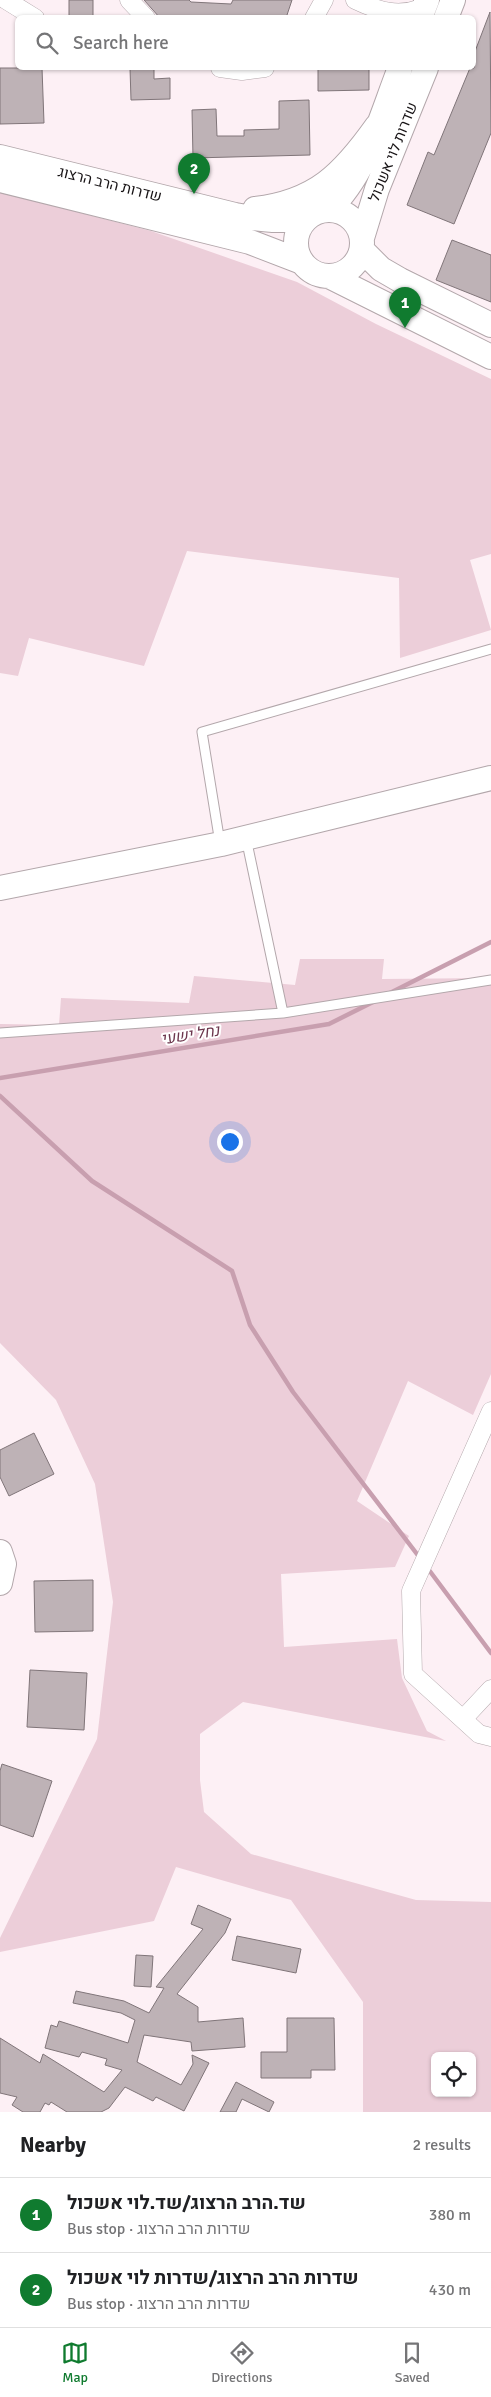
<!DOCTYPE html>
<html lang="en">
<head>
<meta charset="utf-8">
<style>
  body { margin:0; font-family:Signika,Heebo,sans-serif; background:#f2f2f2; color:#202124 }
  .controls { position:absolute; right:15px; bottom:15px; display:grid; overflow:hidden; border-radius:8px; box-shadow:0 1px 4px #0004 }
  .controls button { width:45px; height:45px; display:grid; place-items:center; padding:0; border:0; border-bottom:1px solid #e0e0e0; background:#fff; color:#202124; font:25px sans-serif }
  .you { position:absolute; left:229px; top:1141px; width:18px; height:18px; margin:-12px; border:4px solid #fff; border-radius:50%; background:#1a73e8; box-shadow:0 0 0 8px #1a73e833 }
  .badge { display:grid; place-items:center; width:32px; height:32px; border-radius:50%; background:#107b2f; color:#fff; font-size:16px; font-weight:700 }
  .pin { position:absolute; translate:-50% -41px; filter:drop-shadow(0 1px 2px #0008) }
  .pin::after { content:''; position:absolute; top:26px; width:18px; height:15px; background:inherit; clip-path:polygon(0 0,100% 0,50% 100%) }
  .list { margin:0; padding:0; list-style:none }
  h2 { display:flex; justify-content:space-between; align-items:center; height:65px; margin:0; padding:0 20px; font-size:21px }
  h2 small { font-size:16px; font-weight:400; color:#757577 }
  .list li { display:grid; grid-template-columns:32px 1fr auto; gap:15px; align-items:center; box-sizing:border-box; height:75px; padding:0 20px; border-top:1px solid #e0e0e0 }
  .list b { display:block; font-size:19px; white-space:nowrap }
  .list p { margin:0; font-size:16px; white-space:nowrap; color:#757577 }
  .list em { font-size:16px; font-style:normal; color:#757577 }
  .icon { flex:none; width:28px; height:28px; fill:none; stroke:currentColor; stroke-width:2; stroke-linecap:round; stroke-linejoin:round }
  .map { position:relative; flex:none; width:491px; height:2112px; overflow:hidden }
  .search { position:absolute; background:#fff; box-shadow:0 1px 4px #0004; left:15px; right:15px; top:15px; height:55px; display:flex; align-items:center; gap:12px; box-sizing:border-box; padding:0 18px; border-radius:8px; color:#757577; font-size:19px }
  .sheet { height:215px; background:#fff }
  nav { display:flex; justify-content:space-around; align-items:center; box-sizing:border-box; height:70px; border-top:1px solid #e0e0e0; background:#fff; font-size:14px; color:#757577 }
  nav a { display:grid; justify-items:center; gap:2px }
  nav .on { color:#107b2f }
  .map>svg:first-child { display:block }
  .green { fill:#ecced9; fill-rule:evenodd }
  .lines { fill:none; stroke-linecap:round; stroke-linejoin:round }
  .stream { stroke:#c89faf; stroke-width:4.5 }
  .building { fill:#beb2b6; stroke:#807579 }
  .lane-casing { stroke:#b3a7ab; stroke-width:11 }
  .street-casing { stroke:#b3a7ab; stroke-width:19 }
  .secondary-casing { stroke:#b3a7ab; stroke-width:26 }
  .lane { stroke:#fff; stroke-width:9 }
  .street { stroke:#fff; stroke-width:18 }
  .secondary { stroke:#fff; stroke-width:24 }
  .labels { text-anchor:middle; stroke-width:4; stroke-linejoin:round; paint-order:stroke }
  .street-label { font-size:15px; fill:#171315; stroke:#fff }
  .water-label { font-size:16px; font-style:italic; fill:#6d374e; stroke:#fff }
</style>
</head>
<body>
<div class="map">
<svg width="491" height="2112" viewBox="0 0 491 2112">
  <rect width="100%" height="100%" fill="#fdf0f5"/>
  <path class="green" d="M 0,192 L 151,231 L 297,282 L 376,324 L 491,379 L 491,554 L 470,560 L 491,630 L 400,658 L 399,578 L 187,551 L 144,666 L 29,638 L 18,676 L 0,673 Z
    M 300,959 L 384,959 L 382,979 L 491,978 L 491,1374 L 473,1415 L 408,1381 L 357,1501 L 409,1536 L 395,1567 L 281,1574 L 284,1647 L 397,1639 L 402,1678 L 427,1731 L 446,1741 L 243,1702 L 200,1734 L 200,1780 L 204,1812 L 251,1854 L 416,1900 L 491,1902 L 491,2112 L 363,2112 L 363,2002 L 291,1900 L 176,1867 L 154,1921 L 0,1952 L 0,1938 L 97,1739 L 113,1602 L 95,1484 L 56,1400 L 0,1343 L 0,1024 L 59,1025 L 61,998 L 189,1003 L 194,976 L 295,985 ZM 435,2056 L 472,2056 L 472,2093 L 435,2093 Z"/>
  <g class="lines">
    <path class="stream" d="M 390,993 L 491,942
      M 0,1078 L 329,1024 L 373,1002
      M 0,1096 L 92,1181 L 232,1271 L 250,1325 L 293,1392 L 420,1558
      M 426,1566 L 491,1653"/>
  </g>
  <path class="building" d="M 69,0 L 93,0 L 93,18 L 69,18 Z
    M 144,0 L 189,0 L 191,2 L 231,4 L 233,0 L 292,0 L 286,18 L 160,18 Z
    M 490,12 L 491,133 L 454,224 L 407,205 L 428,152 L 434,155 L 470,68 L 474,68 L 474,54 Z
    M 0,68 L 42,68 L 44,123 L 0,124 Z
    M 130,68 L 154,68 L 154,79 L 170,78 L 170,99 L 131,100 Z
    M 318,68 L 369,68 L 369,90 L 318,91 Z
    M 309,100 L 310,155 L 193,158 L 192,110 L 216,109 L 217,136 L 244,136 L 244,130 L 279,129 L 279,101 Z
    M 452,240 L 491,255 L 491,302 L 436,280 Z
    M 34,1433 L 54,1474 L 9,1496 L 0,1477 L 0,1450 Z
    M 93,1580 L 93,1631 L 35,1632 L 34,1581 Z
    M 30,1670 L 87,1673 L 84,1730 L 27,1727 Z
    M 2,1764 L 52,1781 L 33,1837 L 0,1825 L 0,1771 Z
    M 198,1905 L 231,1919 L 225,1933 L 177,1994 L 198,2007 L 198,2022 L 243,2018 L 245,2047 L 192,2051 L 191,2042 L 144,2035 L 137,2062 L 181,2085 L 193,2064 L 192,2055 L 209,2063 L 184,2111 L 156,2097 L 153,2101 L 125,2087 L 109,2108 L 101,2112 L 67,2112 L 51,2102 L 49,2105 L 45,2103 L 40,2112 L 23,2112 L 12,2105 L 17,2097 L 0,2093 L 0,2038 L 40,2063 L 43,2054 L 104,2092 L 122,2070 L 105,2065 L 107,2059 L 82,2052 L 79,2057 L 45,2048 L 51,2025 L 57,2027 L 59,2021 L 128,2043 L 135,2020 L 121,2013 L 73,2003 L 76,1991 L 124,2001 L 149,2013 L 164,1988 L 156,1987 L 203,1929 L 191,1924 Z
    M 237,1936 L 301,1949 L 296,1973 L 232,1960 Z
    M 136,1955 L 153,1956 L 151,1987 L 134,1986 Z
    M 287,2018 L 334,2018 L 335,2070 L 311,2070 L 311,2078 L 261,2078 L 261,2052 L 287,2052 Z
    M 236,2082 L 274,2102 L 269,2112 L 242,2099 L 236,2112 L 220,2112 Z"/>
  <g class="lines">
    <defs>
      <path id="lane" d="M 246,838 L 283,1013
        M 220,843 L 202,732 L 491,649
        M 0,1033 L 283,1013 L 491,980"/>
      <path id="street" d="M 6,0 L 35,18
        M 129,0 L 146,18
        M 355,0 C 378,11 399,18 424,7
        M 314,18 L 324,0
        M 220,68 L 242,71 L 265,68
        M 491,1411 L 411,1591 L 413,1674 L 479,1734 L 491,1737
        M 463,1719 L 491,1689"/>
      <path id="secondary" d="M 420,18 L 427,0
        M 446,18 L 453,0
        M 0,157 L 235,215 C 261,220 284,223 309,216
        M 0,180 L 250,242 L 302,262
        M 255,209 C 316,202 343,174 377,126
        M 329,209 C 367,173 381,116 400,68
        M296 243a33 33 0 1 1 66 0a33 33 0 1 1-66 0Z
        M 362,238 L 377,189 L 426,68
        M 362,250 L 381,269 L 400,280 L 491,325
        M 329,276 L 491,357
        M 0,888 L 221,844 L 491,778
        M 0,1552 L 4,1564 L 0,1583"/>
    </defs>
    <use href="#lane" class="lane-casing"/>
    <use href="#street" class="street-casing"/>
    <use href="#secondary" class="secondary-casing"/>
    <use href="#lane" class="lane"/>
    <use href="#street" class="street"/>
    <use href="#secondary" class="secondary"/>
  </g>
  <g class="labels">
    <g class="street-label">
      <text transform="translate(393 152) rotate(-68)" y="5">שדרות לוי אשכול</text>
      <text transform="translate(110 184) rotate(14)" y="5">שדרות הרב הרצוג</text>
    </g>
    <g class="water-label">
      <text transform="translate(190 1034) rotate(-9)" y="6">נחל ישעי</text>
    </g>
  </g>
</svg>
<div class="controls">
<button><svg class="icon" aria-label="locate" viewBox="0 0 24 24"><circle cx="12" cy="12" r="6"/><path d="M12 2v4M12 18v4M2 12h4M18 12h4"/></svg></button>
</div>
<div class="you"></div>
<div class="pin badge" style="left:405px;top:328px">1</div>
<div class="pin badge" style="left:194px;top:194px">2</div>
<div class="search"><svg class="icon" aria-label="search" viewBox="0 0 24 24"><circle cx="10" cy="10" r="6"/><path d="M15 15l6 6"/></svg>Search here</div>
</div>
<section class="sheet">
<h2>Nearby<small>2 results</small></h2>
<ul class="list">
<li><span class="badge">1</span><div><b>שד.הרב הרצוג/שד.לוי אשכול</b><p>Bus stop · שדרות הרב הרצוג</p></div><em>380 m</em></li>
<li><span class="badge">2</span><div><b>שדרות הרב הרצוג/שדרות לוי אשכול</b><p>Bus stop · שדרות הרב הרצוג</p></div><em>430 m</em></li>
</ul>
</section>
<nav>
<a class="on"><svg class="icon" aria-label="map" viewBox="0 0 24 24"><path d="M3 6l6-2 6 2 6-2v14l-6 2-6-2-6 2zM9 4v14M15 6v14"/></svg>Map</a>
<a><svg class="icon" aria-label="directions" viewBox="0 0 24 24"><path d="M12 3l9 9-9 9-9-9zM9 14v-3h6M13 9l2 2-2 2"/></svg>Directions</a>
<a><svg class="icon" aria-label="saved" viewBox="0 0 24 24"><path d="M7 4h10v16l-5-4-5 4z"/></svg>Saved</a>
</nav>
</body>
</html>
